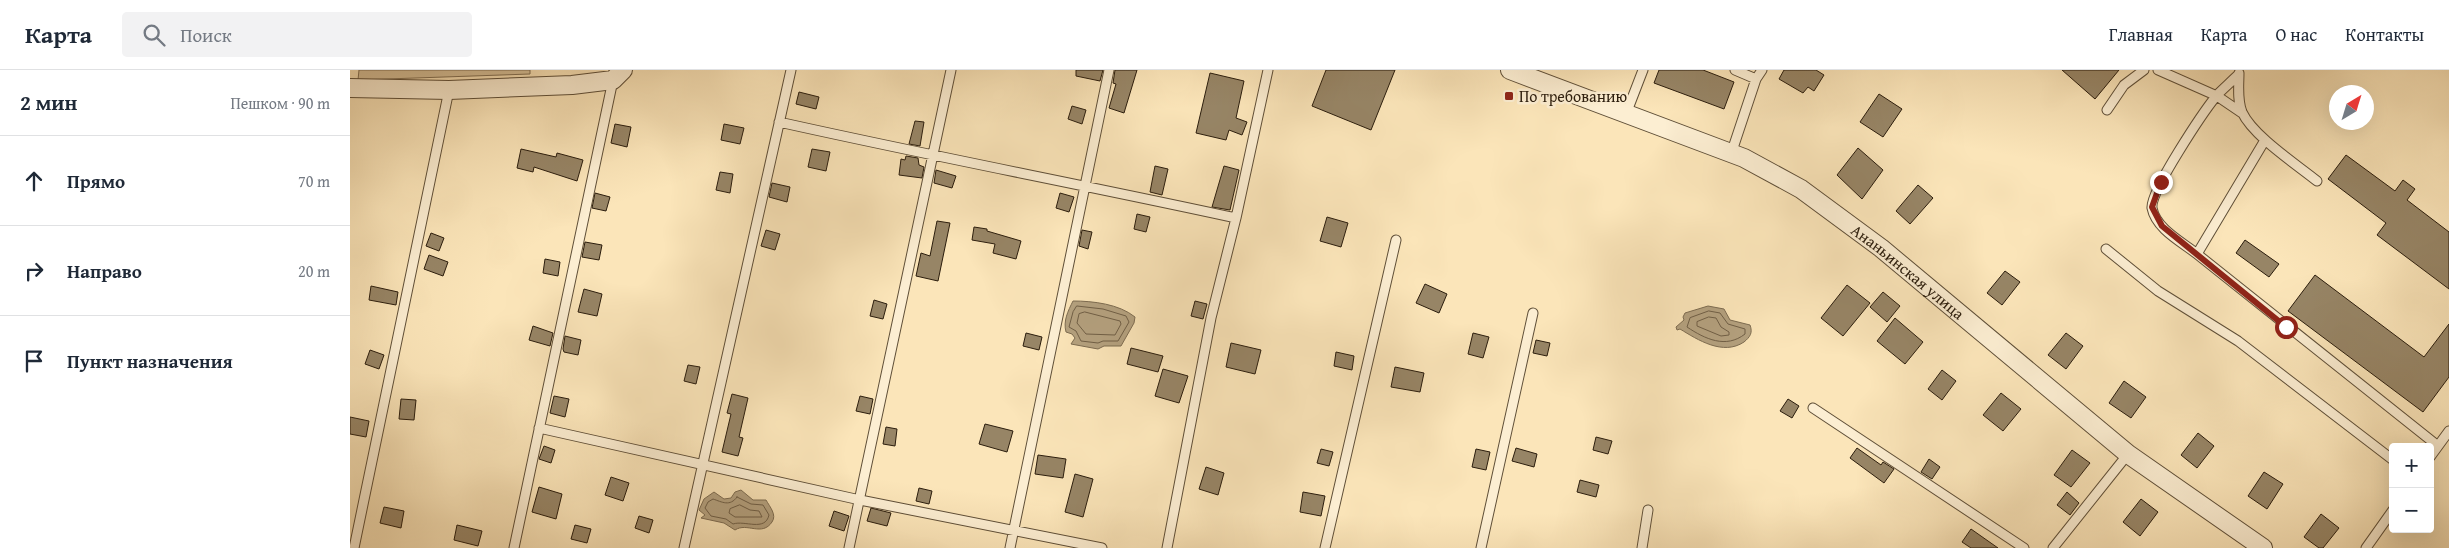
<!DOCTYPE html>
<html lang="ru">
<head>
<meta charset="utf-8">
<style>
  body { margin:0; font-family:"Gentium Book Plus",serif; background:#f2f2f3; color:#1f2937 }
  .controls { position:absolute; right:15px; bottom:15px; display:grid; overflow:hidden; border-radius:5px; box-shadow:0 5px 20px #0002 }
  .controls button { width:45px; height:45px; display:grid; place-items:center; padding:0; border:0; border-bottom:1px solid #e0e1e3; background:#fff; color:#1f2937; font:25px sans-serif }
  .compass { position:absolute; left:1979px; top:15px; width:45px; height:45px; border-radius:50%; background:#fff; box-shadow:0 5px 20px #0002; rotate:38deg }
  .stop { position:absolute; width:15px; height:15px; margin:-11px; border:4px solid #8f2418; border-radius:50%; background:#fff }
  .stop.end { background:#8f2418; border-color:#fff; box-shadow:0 1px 5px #0008 }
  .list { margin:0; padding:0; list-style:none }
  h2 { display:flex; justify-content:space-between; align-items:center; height:65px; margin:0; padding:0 20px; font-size:21px }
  h2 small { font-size:16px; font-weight:400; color:#747a83 }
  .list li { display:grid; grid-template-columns:32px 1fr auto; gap:15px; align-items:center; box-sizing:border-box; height:90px; padding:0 20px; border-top:1px solid #e0e1e3 }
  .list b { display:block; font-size:19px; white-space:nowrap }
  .list em { font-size:16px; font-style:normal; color:#747a83 }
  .icon { flex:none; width:28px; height:28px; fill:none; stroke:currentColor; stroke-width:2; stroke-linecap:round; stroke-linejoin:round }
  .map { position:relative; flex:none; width:2099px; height:478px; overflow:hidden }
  header { display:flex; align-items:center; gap:30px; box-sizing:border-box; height:70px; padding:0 25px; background:#fff; border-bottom:1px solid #e0e1e3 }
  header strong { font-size:24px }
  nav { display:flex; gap:28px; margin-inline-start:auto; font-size:18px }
  .search { width:350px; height:45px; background:#f2f2f3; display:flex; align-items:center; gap:12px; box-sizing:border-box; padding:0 18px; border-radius:5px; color:#747a83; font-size:19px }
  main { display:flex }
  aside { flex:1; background:#fff }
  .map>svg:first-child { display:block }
  .green { fill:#d8c39c; stroke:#827054 }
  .water { fill:#b4a17f; stroke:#7d6c51 }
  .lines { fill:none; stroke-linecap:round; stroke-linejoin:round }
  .shore { stroke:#705f46; stroke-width:1 }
  .building { fill:#978566; stroke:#2b1d0d }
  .lane-casing { stroke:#5f4f38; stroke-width:11 }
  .street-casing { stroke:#5f4f38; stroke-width:20 }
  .lane { stroke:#fceed2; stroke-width:9 }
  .street { stroke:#fceed2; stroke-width:18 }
  .route { stroke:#8f2418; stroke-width:6 }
  .poi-dot { fill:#8f2418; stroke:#fceed2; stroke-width:2 }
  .labels { text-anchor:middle; stroke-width:5; stroke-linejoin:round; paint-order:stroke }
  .poi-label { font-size:16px; fill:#2b1d0d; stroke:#fceed2; text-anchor:start }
  .street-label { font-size:16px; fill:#2b1d0d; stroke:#fceed2 }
</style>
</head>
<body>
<header>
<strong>Карта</strong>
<div class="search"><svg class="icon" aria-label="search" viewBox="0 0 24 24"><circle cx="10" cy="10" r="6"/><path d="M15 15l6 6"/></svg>Поиск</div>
<nav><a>Главная</a><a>Карта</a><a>О нас</a><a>Контакты</a></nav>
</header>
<main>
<aside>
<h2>2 мин<small>Пешком · 90 m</small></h2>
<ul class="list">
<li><svg class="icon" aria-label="ahead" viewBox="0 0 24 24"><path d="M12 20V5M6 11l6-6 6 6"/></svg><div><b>Прямо</b></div><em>70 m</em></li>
<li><svg class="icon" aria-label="right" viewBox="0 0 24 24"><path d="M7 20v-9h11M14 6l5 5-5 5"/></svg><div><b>Направо</b></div><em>20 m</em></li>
<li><svg class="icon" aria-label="arrive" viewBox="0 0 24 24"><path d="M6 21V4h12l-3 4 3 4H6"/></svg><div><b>Пункт назначения</b></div></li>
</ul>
</aside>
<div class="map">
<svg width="2099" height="478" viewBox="0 0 2099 478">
  <rect width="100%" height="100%" fill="#fbe5b9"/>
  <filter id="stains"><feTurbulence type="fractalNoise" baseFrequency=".004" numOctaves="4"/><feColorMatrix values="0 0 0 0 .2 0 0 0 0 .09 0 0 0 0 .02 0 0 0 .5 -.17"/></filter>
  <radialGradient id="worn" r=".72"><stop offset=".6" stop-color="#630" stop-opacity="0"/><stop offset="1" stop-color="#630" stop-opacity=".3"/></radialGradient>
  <path class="green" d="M 9,0 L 180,0 L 180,4 L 8,10 Z"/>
  <path class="water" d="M 723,231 C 743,231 769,234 785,247 L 784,253 L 771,276 L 754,276 L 748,279 L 721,274 L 725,268 L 722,264 L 716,262 C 713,251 718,241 723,231 Z
    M 1358,236 L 1374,239 L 1380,250 L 1400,255 C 1403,263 1400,267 1394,272 C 1373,286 1348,270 1330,259 L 1327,260 L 1326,257 L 1334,250 L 1333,247 L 1335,243 Z
    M 391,420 L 403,430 L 416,430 C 420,437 427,445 422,452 C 412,467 397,452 385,460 L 374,453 L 351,448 L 355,445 L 349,440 L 354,429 L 364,422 L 374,429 L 381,428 L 385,422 Z"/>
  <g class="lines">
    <path class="shore" d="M 727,236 L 753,239 L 776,246 L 779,252 L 768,271 L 753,271 L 748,273 L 731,271 L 726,261 L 719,257 L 723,242 Z
      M 1359,241 L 1370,243 L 1378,254 L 1395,259 L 1395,264 C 1376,279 1355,269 1337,257 L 1340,248 Z
      M 735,242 L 770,251 L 771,254 L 765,265 L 736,264 L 727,253 L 729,244 Z
      M 1359,247 L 1366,248 L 1371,257 L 1379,262 L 1379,265 L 1371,266 L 1347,256 L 1347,252 Z
      M 387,427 L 401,434 L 413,435 L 419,445 C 415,462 395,450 383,454 L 376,449 L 361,446 L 355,438 L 358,432 L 363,429 C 372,432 380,437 387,427 Z
      M 390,435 L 400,440 L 409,441 L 412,447 L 385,447 L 379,443 L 380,439 Z"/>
  </g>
  <path class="building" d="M 726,0 L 753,0 L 750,11 L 726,6 Z
    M 765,0 L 787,0 L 774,43 L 759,38 L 766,14 L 763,13 Z
    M 976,0 L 1045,0 L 1021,60 L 962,36 Z
    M 1309,0 L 1353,0 L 1384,12 L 1374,39 L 1304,13 Z
    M 1434,0 L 1466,0 L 1474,5 L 1464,21 L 1458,17 L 1453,23 L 1429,9 Z
    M 1712,0 L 1769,0 L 1745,29 Z
    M 860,3 L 894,11 L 886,48 L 897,52 L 892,65 L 879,60 L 876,70 L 846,63 Z
    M 449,22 L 469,27 L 466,39 L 446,34 Z
    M 1529,24 L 1552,39 L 1533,67 L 1510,52 Z
    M 722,36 L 736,40 L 732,54 L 718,49 Z
    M 565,51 L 574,52 L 570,76 L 559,74 Z
    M 265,54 L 281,57 L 277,77 L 261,73 Z
    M 374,54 L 394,58 L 390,74 L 371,70 Z
    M 1508,78 L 1533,100 L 1512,129 L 1487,105 Z
    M 171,79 L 206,87 L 207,83 L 233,90 L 227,111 L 184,97 L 183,102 L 167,98 Z
    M 462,79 L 480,82 L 476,101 L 458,97 Z
    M 1996,85 L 2045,121 L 2053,110 L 2065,119 L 2057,130 L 2099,162 L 2099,219 L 2027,165 L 2036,153 L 1978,109 Z
    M 556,86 L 568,88 L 569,95 L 574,97 L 572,108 L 549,105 L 551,89 L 555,90 Z
    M 805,96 L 818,99 L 812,125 L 800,122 Z
    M 874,96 L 889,100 L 880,140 L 862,137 Z
    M 586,100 L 606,106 L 602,118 L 584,113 Z
    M 370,102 L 383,104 L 380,123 L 366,120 Z
    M 422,113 L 440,117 L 437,132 L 419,127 Z
    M 1568,115 L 1583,128 L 1560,154 L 1546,141 Z
    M 245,123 L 260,127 L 256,141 L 242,138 Z
    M 710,123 L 724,127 L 719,142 L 706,138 Z
    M 787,144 L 800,147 L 796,162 L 784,159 Z
    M 977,147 L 998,153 L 991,177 L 970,171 Z
    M 587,151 L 600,153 L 588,211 L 566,206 L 571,183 L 580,186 Z
    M 624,157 L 637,159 L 637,161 L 671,171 L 666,189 L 643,183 L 645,174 L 622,170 Z
    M 416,160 L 430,164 L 425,180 L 411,176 Z
    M 732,160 L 742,162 L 738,179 L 729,176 Z
    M 81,163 L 94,168 L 89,181 L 76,176 Z
    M 1895,170 L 1929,194 L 1919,207 L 1886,183 Z
    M 235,172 L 252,175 L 249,190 L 232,187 Z
    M 79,185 L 98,192 L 93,206 L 74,199 Z
    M 195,189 L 210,192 L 208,206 L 193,203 Z
    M 1655,201 L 1670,212 L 1652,235 L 1637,223 Z
    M 1965,205 L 2074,287 L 2099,254 L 2099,307 L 2073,342 L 1938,241 Z
    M 1075,214 L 1097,224 L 1089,243 L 1066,233 Z
    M 1497,215 L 1520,233 L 1493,266 L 1471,248 Z
    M 21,216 L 48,222 L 46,235 L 19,230 Z
    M 234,219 L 252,224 L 247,246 L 228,242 Z
    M 1533,222 L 1550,236 L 1537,252 L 1520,237 Z
    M 524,230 L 537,234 L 533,249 L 520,246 Z
    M 845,231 L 857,234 L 853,249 L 841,246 Z
    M 1545,248 L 1573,272 L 1555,294 L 1527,271 Z
    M 183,256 L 203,263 L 200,276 L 179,270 Z
    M 676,263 L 692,267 L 689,280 L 673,276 Z
    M 1123,263 L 1139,267 L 1133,288 L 1118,284 Z
    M 1716,263 L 1733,276 L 1716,299 L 1698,285 Z
    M 215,266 L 231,270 L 228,285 L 214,282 L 213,279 Z
    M 1186,270 L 1200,273 L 1197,286 L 1183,283 Z
    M 881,273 L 911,280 L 905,304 L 876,297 Z
    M 781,278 L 813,286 L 808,302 L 777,294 Z
    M 20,280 L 34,285 L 29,299 L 15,294 Z
    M 986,282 L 1004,286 L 1002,300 L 984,296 Z
    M 338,295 L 350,297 L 346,314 L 334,311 Z
    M 1045,297 L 1074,303 L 1070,322 L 1041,317 Z
    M 813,299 L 838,306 L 829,333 L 805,326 Z
    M 1592,300 L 1606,311 L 1592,330 L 1578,319 Z
    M 1774,311 L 1796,327 L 1781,348 L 1759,333 Z
    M 1651,323 L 1671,339 L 1653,361 L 1633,345 Z
    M 382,324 L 398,328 L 389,367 L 393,368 L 388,386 L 372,382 L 381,344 L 377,343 Z
    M 204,326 L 219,329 L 215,347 L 200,343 Z
    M 510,326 L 523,329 L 520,344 L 506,341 Z
    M 51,329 L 66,330 L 64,350 L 49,349 Z
    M 1438,329 L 1449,336 L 1442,348 L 1430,341 Z
    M 0,347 L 19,351 L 16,367 L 0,364 Z
    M 635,354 L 663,361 L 657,382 L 629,374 Z
    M 536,357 L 547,359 L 545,376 L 533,374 Z
    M 1848,363 L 1864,376 L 1847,398 L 1831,385 Z
    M 1246,367 L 1262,371 L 1258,384 L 1243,380 Z
    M 194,376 L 205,380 L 201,393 L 189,389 Z
    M 1166,378 L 1187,384 L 1184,397 L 1162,391 Z
    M 1507,378 L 1531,395 L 1533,392 L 1544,399 L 1534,413 L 1500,388 Z
    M 971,379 L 983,382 L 979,396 L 967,393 Z
    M 1126,379 L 1140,382 L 1136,400 L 1122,397 Z
    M 1722,380 L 1740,393 L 1721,417 L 1704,405 Z
    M 688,385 L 716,389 L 713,408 L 685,404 Z
    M 1579,389 L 1590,397 L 1582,409 L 1571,402 Z
    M 856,397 L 874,403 L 868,425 L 849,419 Z
    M 1914,402 L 1933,414 L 1917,439 L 1898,426 Z
    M 725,404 L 743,409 L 733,447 L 715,442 Z
    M 261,407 L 279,413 L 273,431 L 255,425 Z
    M 1230,410 L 1249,415 L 1246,427 L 1227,422 Z
    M 189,417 L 212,424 L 206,449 L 182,442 Z
    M 569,418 L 582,421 L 579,434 L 566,431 Z
    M 953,422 L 975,426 L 971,446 L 950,442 Z
    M 1717,422 L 1729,433 L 1720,445 L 1707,435 Z
    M 1791,429 L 1808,442 L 1790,466 L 1773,452 Z
    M 34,437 L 54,441 L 51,458 L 30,453 Z
    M 521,438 L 541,443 L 537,456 L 517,451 Z
    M 484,441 L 499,446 L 494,461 L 479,456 Z
    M 1971,444 L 1989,458 L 1973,478 L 1969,478 L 1954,467 Z
    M 289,446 L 303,450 L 299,463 L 285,458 Z
    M 107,455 L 132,461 L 128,476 L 104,470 Z
    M 225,455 L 241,459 L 237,473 L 221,469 Z
    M 1621,459 L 1648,478 L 1621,478 L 1612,472 Z"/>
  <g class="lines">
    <defs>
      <path id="lane" d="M 1385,0 L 1406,9
        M 1808,0 L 1867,26 L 1892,43
        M 1889,3 C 1889,15 1887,30 1892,42 C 1903,66 1946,94 1967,111
        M 1757,40 L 1774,15 L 1794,0
        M 1276,44 L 1293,0
        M 429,52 C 581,86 734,115 886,148
        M 1915,70 L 1847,184 L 2088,376
        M 1381,84 L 1406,9 L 1412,0
        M 1756,179 L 1808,221 L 1888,271 L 2043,390
        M 1847,184 C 1832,172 1806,159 1802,138 C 1800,121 1854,41 1867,25 C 1874,18 1882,11 1889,4
        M 1463,338 L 1674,478
        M 189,358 L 510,430 L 752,478
        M 2080,387 L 2099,361
        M 4,478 L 99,20
        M 164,478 L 263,10
        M 334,478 L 441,0
        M 499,478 L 601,0
        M 660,478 L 759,0
        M 817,478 L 861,248 L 886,148 L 918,0
        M 975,478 L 1046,170
        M 1131,478 L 1183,243
        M 1292,478 L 1298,440
        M 1703,478 L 1778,384
        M 2016,478 L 2043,440"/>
      <g id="street">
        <path id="s1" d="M 1160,0 L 1394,88 L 1451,119 L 1531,178 L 1778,384 L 1913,478"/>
        <path d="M 0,18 L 99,20 L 222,15 L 263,10 L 273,0"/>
      </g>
    </defs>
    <use href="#lane" class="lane-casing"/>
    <use href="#street" class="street-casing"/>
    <use href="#lane" class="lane"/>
    <use href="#street" class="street"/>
  </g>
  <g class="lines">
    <path class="route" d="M 1811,112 L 1802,137 L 1812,156 L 1936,257"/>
  </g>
  <rect class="poi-dot" x="1154" y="21" width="10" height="10" rx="2.5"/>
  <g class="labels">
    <g class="poi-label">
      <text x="1169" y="32">По требованию</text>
    </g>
    <g class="street-label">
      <text dy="6" stroke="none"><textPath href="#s1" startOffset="450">Ананьинская улица</textPath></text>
    </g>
  </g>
  <rect width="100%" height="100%" filter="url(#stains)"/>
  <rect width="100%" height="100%" fill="url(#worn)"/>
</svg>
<div class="controls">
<button>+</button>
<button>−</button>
</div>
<svg class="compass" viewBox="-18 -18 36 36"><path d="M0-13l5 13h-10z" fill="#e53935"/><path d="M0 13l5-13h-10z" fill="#747a83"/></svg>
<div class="stop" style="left:1936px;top:257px"></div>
<div class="stop end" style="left:1811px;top:112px"></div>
</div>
</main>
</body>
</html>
